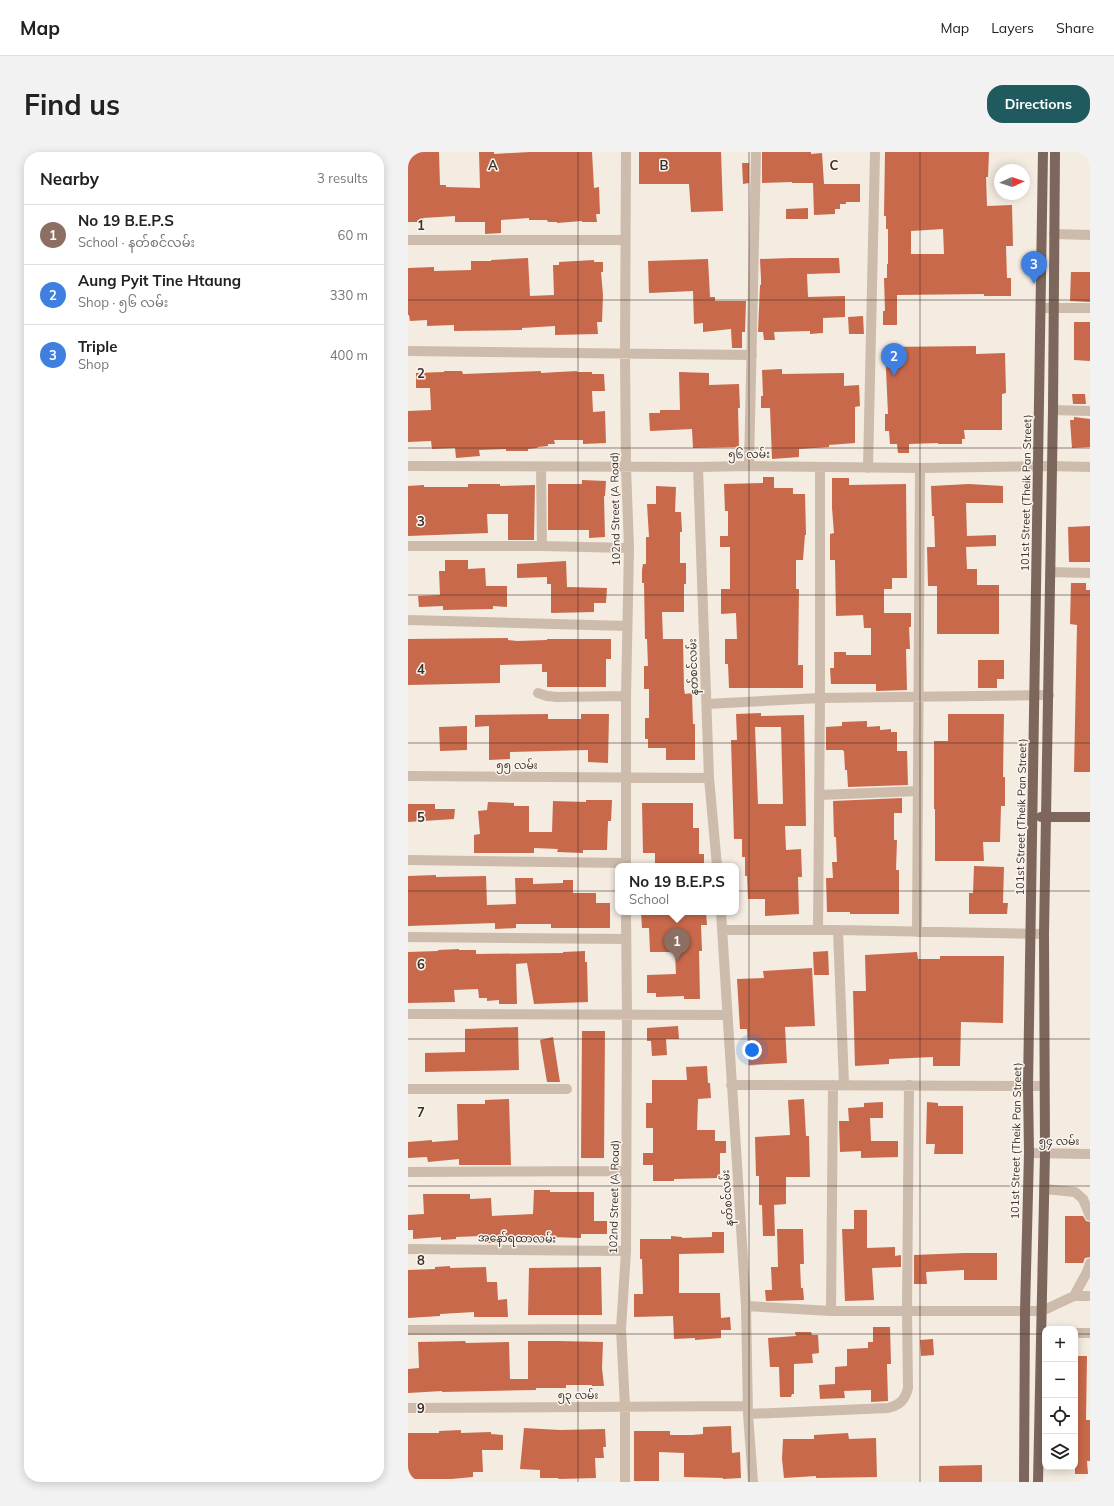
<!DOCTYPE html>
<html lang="en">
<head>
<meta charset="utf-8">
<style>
  body { margin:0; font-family:Mulish,"Noto Sans Myanmar",sans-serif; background:#f2f2f2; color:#222 }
  .controls { position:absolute; right:12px; bottom:12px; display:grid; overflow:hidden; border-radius:8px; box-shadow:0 2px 10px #0003 }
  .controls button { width:36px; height:36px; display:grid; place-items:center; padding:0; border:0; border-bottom:1px solid #e0e0e0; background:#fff; color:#222; font:20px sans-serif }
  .compass { position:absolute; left:586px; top:12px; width:36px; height:36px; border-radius:50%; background:#fff; box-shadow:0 2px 10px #0003; rotate:87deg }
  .you { position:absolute; left:344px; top:898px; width:14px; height:14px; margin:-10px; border:3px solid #fff; border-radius:50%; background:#1a73e8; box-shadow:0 0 0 6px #1a73e833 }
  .badge { display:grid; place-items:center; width:26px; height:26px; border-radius:50%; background:#1f5a5e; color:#fff; font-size:13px; font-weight:700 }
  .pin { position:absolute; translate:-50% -33px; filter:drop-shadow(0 1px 2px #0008) }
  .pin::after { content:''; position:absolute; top:21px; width:14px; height:12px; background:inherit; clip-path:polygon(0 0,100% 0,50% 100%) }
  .popup { position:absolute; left:207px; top:711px; width:124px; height:52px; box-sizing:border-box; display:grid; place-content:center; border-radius:8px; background:#fff; filter:drop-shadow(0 1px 3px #0005); font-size:13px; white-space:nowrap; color:#767676 }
  .popup b { font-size:15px; color:#222 }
  .popup::after { content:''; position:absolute; left:50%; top:100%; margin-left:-8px; border:8px solid transparent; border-top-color:#fff }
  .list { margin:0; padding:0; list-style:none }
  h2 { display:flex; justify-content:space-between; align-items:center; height:52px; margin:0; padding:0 16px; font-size:17px }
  h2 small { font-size:13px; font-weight:400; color:#767676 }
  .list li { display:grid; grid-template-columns:26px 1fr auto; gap:12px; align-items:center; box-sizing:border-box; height:60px; padding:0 16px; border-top:1px solid #e0e0e0 }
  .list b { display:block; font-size:15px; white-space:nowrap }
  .list p { margin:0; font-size:13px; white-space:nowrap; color:#767676 }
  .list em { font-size:13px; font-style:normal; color:#767676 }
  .icon { flex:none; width:22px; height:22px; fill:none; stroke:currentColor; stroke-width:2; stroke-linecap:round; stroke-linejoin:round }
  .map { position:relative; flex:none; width:682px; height:1330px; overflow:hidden; border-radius:16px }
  header { display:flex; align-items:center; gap:24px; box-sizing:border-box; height:56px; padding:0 20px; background:#fff; border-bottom:1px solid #e0e0e0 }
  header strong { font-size:19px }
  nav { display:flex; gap:22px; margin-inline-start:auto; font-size:14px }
  .intro { display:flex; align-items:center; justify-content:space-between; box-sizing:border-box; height:96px; padding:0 24px }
  h1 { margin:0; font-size:28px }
  .button { padding:10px 18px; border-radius:16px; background:#1f5a5e; color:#fff; font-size:14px; font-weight:700 }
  main { display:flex; gap:24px; padding:0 24px }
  aside { flex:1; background:#fff; border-radius:16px; box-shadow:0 2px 10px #0003 }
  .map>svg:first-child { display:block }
  .building { fill:#c8694b; fill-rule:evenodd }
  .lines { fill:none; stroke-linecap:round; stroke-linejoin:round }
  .minor { stroke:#cdbbac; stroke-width:10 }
  .major { stroke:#7d675c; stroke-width:10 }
  .grid { fill:none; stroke:#3b302b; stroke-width:1; stroke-opacity:0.55 }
  .labels { text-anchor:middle; stroke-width:3; stroke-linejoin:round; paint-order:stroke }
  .street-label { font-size:11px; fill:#3b302b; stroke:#fbf5ee }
  .grid-label { font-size:13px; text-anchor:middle; font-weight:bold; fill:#3b302b; stroke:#fbf5ee; stroke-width:3; stroke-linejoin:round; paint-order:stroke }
</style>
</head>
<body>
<header>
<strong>Map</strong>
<nav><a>Map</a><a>Layers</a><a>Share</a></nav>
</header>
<div class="intro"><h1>Find us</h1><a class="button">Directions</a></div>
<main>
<aside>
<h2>Nearby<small>3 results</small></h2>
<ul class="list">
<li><span class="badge" style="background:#8d6e63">1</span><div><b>No 19 B.E.P.S</b><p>School · နတ်စင်လမ်း</p></div><em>60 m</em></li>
<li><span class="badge" style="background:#3f7fe0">2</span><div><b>Aung Pyit Tine Htaung</b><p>Shop · ၅၆ လမ်း</p></div><em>330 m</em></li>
<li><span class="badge" style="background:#3f7fe0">3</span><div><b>Triple</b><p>Shop</p></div><em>400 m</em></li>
</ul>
</aside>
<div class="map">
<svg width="682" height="1330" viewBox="0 0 682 1330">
  <rect width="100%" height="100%" fill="#f4ebe1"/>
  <path class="building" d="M 0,0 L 31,0 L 32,33 L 38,33 L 38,35 L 72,36 L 71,0 L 86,0 L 86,2 L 122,0 L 184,0 L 186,36 L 191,35 L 192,62 L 188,62 L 189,70 L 174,70 L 174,69 L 149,71 L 149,70 L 140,70 L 139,68 L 121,68 L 121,66 L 93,68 L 93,81 L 77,82 L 77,70 L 47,70 L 47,64 L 15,66 L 16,70 L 0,70 Z
    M 231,0 L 313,0 L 315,59 L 283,60 L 281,32 L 231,32 Z
    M 354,0 L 403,0 L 403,2 L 414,1 L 416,32 L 452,32 L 452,50 L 438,50 L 438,52 L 432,52 L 432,57 L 427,57 L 427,62 L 406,63 L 405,31 L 384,31 L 384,30 L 354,31 Z
    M 477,0 L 581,0 L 580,25 L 578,25 L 579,54 L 604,53 L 605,94 L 598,94 L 599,126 L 603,126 L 603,144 L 576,144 L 576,142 L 489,143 L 489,173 L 475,173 L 475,159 L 477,159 L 476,126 L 479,126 L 479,112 L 480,112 L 480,77 L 478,77 L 478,64 L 476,64 ZM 535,77 L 536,102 L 503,102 L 503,79 Z
    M 334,11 L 341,11 L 341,31 L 335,32 Z
    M 400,56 L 400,67 L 378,67 L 378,57 Z
    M 120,106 L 122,144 L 146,143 L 145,113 L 151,113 L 151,110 L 186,108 L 186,110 L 195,110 L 195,120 L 193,120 L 195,143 L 194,170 L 189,170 L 190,182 L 147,183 L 147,174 L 114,176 L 114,178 L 46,179 L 46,173 L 19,174 L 19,168 L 2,169 L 1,163 L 0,163 L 0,116 L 26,115 L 26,119 L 63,118 L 63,109 L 83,109 L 83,108 Z
    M 382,106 L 431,106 L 432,121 L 399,122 L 400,145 L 437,144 L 437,165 L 415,166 L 415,181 L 402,182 L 402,179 L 366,180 L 367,188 L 356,188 L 355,180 L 350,180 L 352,133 L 353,133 L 353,127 L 352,107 Z
    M 300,107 L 302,145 L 307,145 L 307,149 L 338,149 L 337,180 L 334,180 L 334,196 L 324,196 L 323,177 L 295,180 L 295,171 L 286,172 L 285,139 L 241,141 L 240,109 Z
    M 663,120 L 682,120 L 682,150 L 662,149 Z
    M 455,164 L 456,182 L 441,182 L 440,165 Z
    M 666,170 L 682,170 L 682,209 L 666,208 Z
    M 568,194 L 568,202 L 597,201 L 598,241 L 594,242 L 594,278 L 556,278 L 557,287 L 554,287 L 554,292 L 530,292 L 530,291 L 501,292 L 501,301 L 490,301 L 489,292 L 482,292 L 481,279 L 477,279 L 477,262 L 480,262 L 477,195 Z
    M 374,217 L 374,222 L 436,221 L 436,234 L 451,233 L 452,254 L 447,255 L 447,291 L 421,293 L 421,295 L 391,297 L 391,305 L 364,307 L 362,256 L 353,256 L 353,244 L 355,244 L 354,218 Z
    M 36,219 L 54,219 L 55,222 L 133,219 L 133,221 L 169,219 L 169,220 L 184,220 L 184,222 L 196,222 L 197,239 L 184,239 L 185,260 L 197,259 L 198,291 L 175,292 L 175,288 L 146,288 L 147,292 L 140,292 L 140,294 L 130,295 L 129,296 L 120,297 L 120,299 L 98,299 L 98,297 L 71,298 L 72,304 L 48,306 L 47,296 L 24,297 L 23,289 L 0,290 L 0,259 L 23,258 L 22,236 L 8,236 L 8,221 L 36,220 Z
    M 271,220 L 301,221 L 301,233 L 331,232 L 332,256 L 330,256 L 331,295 L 285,296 L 284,277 L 242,279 L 241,261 L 252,261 L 252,258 L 272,258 Z
    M 664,242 L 677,242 L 678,252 L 665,252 Z
    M 666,265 L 682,267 L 682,295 L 664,296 L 662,268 L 666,268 Z
    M 355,325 L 366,325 L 366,336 L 385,336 L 385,342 L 397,342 L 398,383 L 397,383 L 395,408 L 388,408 L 388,437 L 391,437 L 390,513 L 395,513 L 395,536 L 321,536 L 320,512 L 317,512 L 317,487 L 329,487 L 328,461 L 313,462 L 313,437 L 322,437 L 322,395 L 312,395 L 312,384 L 320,384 L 320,359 L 317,359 L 316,332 L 355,331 Z
    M 424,326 L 441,326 L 441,333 L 498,332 L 499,426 L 484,426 L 484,437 L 476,437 L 476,461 L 503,461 L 503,475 L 501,475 L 502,497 L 498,497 L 499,538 L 468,539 L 468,532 L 423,532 L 422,516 L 426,516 L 426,500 L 438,500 L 438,503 L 463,503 L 463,476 L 456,476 L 455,463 L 428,464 L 427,408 L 422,408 L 422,382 L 426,381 L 424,356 Z
    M 174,328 L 198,329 L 197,344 L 196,344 L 197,385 L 181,386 L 181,378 L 140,378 L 140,332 L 174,332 Z
    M 60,332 L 92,332 L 92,334 L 127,333 L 126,388 L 100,388 L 100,362 L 79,362 L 80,381 L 0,384 L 0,334 L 16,333 L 16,335 L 60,335 Z
    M 561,332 L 595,334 L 595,351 L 558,351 L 559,384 L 588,383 L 588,394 L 558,395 L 559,417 L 569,417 L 569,433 L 591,433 L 591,482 L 529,482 L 529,434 L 520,434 L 519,395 L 527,395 L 526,364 L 524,364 L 523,334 Z
    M 248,334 L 268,335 L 267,360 L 273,360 L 274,380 L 272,380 L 272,411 L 278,411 L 278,432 L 276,432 L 276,460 L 254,460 L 255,487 L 275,487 L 276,537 L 277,542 L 284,541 L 285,572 L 287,572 L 287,608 L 258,608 L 258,596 L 240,596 L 240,587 L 237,587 L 237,566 L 241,566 L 241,537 L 236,537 L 236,514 L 240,514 L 239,487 L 237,487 L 236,431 L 234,431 L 234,418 L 235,412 L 238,412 L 238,385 L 241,385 L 239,352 L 248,352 Z
    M 682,374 L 682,410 L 661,410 L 660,375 Z
    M 37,408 L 60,408 L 60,417 L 77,416 L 78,434 L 99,434 L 99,455 L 85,454 L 85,457 L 35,458 L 35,454 L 11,455 L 10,444 L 32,443 L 31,419 L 37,419 Z
    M 158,409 L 159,435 L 199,436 L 198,451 L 186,451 L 186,460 L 143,461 L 143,432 L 139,432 L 139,425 L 109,426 L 109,412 Z
    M 663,431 L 678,431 L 678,438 L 682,438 L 682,620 L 666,620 L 669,473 L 662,472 Z
    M 100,486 L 100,488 L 109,489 L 139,488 L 139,487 L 203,487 L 203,507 L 198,507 L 198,535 L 139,535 L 139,520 L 134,520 L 134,512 L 92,513 L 92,531 L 0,533 L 0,487 Z
    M 570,508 L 596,508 L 596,527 L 589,527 L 589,536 L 570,536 Z
    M 353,561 L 353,564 L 396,563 L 398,674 L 377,674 L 378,698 L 393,697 L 394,725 L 390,725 L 391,762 L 357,764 L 357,747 L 340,747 L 339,724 L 337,724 L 337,705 L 334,705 L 334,687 L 326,687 L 323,588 L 329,588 L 328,562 ZM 347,575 L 373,575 L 375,652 L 350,652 Z
    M 140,562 L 140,567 L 173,567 L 173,562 L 201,562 L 200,611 L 180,610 L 180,598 L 102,600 L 102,607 L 81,608 L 81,574 L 67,575 L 67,563 Z
    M 540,562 L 596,562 L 595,625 L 597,625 L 597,654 L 593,654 L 592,690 L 575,690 L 576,709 L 527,709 L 527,657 L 526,657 L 526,589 L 540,589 Z
    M 459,569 L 459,575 L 472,574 L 472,578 L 483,577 L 483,580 L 489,580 L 489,599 L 499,599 L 500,633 L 440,635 L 439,618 L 437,618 L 436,599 L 435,599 L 435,598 L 418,598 L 418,575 L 434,574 L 434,570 Z
    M 59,574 L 59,598 L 32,599 L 31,575 Z
    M 494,646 L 494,661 L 486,661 L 486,688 L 489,688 L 488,718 L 491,718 L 491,762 L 442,762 L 442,760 L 419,760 L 418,726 L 425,726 L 424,710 L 429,710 L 428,685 L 426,685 L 425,649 Z
    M 178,648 L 204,648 L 203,669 L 200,669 L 199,698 L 175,698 L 175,701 L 149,700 L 150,697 L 126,696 L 126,701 L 66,701 L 66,683 L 72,682 L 70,659 L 79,658 L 80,650 L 106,651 L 106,654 L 121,654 L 121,680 L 144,680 L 145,649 L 178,650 Z
    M 234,651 L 285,651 L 285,676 L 291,676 L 291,702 L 296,702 L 296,714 L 247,714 L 247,701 L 235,701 Z
    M 0,652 L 27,652 L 27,657 L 47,657 L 46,667 L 0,670 Z
    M 566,714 L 596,715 L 595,751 L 600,751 L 599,762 L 561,762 L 561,741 L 565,741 Z
    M 28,723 L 28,725 L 78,724 L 79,753 L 108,752 L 107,726 L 125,726 L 125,732 L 155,731 L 155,728 L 165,728 L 165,741 L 188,741 L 188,751 L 202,751 L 202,776 L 143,776 L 143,772 L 108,772 L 108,776 L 87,777 L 87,771 L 0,774 L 0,724 Z
    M 233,760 L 298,760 L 299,773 L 293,773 L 294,799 L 291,799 L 292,847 L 276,847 L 276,844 L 248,845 L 248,841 L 239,841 L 239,823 L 268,822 L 267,800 L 242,800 L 241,776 L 234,776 Z
    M 51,797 L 51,798 L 68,798 L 68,802 L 155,801 L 155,800 L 177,799 L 177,810 L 179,810 L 180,850 L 126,852 L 119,811 L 108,812 L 109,852 L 91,852 L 91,848 L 79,849 L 79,846 L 71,846 L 70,837 L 46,838 L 47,850 L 0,851 L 0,800 L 30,799 L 30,798 Z
    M 420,799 L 421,823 L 406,823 L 405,800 Z
    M 509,800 L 510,807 L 532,807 L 532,804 L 596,804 L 595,871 L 553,870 L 552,914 L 525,914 L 525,905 L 481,907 L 481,912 L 447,914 L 445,839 L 458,839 L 457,803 Z
    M 404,816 L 407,874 L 377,875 L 379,911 L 341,913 L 339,877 L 332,877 L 329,827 L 356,826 L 355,819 Z
    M 270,874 L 271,887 L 258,887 L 259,903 L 244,904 L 243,889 L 239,889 L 239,876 Z
    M 110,875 L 111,918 L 17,920 L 17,901 L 57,900 L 57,877 Z
    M 174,879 L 197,879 L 196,1006 L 173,1006 Z
    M 145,885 L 152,930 L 139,930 L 132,888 Z
    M 299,914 L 300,931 L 302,931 L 303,946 L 290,947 L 289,978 L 307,978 L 307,989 L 318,989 L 318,1001 L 312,1001 L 312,1026 L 266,1027 L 266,1029 L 245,1029 L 245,1013 L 235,1013 L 235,1001 L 245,1001 L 245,976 L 238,976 L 238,951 L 244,951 L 244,928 L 279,928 L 278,915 Z
    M 101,947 L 103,1013 L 51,1013 L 51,1007 L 20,1010 L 19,1005 L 0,1006 L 0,990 L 24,988 L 24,990 L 50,988 L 49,952 L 77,952 L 77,948 Z
    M 396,947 L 398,984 L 401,984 L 402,1025 L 378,1025 L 378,1052 L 366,1053 L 367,1084 L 355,1084 L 354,1053 L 351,1053 L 351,1024 L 348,1024 L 347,985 L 382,983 L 380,948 Z
    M 475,950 L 475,966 L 462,966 L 463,989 L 490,989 L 490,1005 L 453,1006 L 453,999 L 432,1000 L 431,969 L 441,969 L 440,956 L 456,955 L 456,951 Z
    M 519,950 L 530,951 L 530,954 L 555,954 L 555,1002 L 526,1002 L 527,992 L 518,992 Z
    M 126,1038 L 142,1038 L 142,1040 L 186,1040 L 186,1069 L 199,1069 L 199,1082 L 173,1082 L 173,1086 L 143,1085 L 143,1088 L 111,1088 L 110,1085 L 89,1086 L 89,1091 L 75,1091 L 75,1088 L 73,1088 L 72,1084 L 48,1085 L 48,1087 L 33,1088 L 33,1085 L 5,1087 L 5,1078 L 0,1078 L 0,1063 L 16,1062 L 15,1042 L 62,1042 L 62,1047 L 83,1046 L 84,1064 L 125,1062 Z
    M 446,1058 L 459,1058 L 459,1096 L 487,1095 L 487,1104 L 493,1103 L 493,1115 L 464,1116 L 466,1148 L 437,1149 L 434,1077 L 446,1077 Z
    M 657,1064 L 675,1064 L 678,1069 L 682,1070 L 682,1105 L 677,1106 L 675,1111 L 657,1111 Z
    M 369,1077 L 395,1077 L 396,1112 L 392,1112 L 393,1136 L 395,1136 L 396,1148 L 358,1149 L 357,1138 L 364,1138 L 363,1115 L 370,1115 Z
    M 304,1080 L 316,1080 L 316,1101 L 271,1102 L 271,1141 L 312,1141 L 313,1166 L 322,1165 L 323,1178 L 313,1178 L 313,1186 L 287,1188 L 287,1186 L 266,1187 L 265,1164 L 226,1165 L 226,1142 L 235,1142 L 234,1107 L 232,1107 L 232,1087 L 263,1087 L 263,1084 L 274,1085 L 274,1086 L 304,1085 Z
    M 556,1101 L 589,1101 L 589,1128 L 556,1128 L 556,1118 L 518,1120 L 519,1132 L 506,1132 L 506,1103 Z
    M 42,1114 L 42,1116 L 78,1115 L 79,1130 L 89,1130 L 90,1148 L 99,1147 L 100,1165 L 66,1165 L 66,1160 L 32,1162 L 32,1164 L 0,1166 L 0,1118 L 27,1117 L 27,1115 Z
    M 193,1115 L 194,1163 L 120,1163 L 121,1116 Z
    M 465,1175 L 482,1175 L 483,1212 L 479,1212 L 480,1249 L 463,1250 L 463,1238 L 436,1239 L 437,1246 L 412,1247 L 411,1233 L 427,1232 L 427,1215 L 439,1214 L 439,1197 L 460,1196 L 460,1190 L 465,1190 Z
    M 387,1180 L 403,1180 L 404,1183 L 410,1183 L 411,1201 L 404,1202 L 405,1211 L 386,1212 L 386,1242 L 384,1242 L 383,1245 L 372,1245 L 371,1215 L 362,1215 L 360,1186 L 388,1184 Z
    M 525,1187 L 526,1203 L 513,1204 L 512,1188 Z
    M 57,1189 L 58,1191 L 101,1190 L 102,1227 L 120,1227 L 120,1189 L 150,1189 L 195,1190 L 194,1216 L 196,1234 L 184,1234 L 184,1233 L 158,1233 L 158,1236 L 128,1236 L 128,1238 L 34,1240 L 34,1239 L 0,1241 L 0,1217 L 11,1216 L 10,1190 Z
    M 667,1204 L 679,1204 L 678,1268 L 682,1268 L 682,1309 L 679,1309 L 680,1322 L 667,1322 Z
    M 323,1274 L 324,1301 L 332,1300 L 333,1326 L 315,1327 L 315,1326 L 276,1325 L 276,1301 L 251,1300 L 251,1329 L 226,1329 L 226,1279 L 262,1279 L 262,1283 L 284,1283 L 295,1282 L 295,1275 Z
    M 116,1276 L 152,1278 L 197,1277 L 198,1295 L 195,1295 L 196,1306 L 187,1306 L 188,1326 L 151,1327 L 150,1326 L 132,1326 L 132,1318 L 112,1317 Z
    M 53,1278 L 53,1281 L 83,1280 L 83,1282 L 95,1283 L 95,1298 L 74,1298 L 75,1320 L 65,1320 L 65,1325 L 43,1327 L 0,1327 L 0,1281 L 31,1281 L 31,1279 Z
    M 440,1281 L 441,1287 L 468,1286 L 469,1325 L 408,1326 L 408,1324 L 376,1326 L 374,1307 L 375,1287 L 406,1287 L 406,1283 Z
    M 574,1313 L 574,1330 L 531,1330 L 531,1314 Z"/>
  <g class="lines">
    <path class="minor" d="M 646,82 L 682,83
      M 0,88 L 217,88
      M 633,156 L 682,156
      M 0,199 L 344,203
      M 645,258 L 682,259
      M 0,314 L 290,315 L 341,314 L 512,316 L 643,314 L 682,315
      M 341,314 L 348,0
      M 133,315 L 134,394
      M 290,315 L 301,626 L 309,714
      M 460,316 L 467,0
      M 0,394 L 134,394 L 221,396
      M 642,420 L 682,421
      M 0,468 L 219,474
      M 130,541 L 139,544 L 149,545 L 218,544
      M 299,552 L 412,546 L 641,543
      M 0,624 L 301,626
      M 411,643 L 510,639
      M 0,708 L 218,711
      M 218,714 L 218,544 L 221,396 L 218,315 L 217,202 L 218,0
      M 313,760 L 338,1154 L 340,1262 L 345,1330
      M 314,778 L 430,778 L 636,782
      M 410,778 L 412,546 L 412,315
      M 430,778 L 436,933
      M 509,780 L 512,316
      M 0,785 L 218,787
      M 0,862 L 319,863
      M 323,933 L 636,934
      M 0,937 L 159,937
      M 621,1001 L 682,1002
      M 0,1020 L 218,1019
      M 636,1037 L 667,1040 L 675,1047 L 682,1064
      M 0,1097 L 218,1099
      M 666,1144 L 679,1120 L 682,1111
      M 338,1154 L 423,1159 L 634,1159 L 666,1144 L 682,1144
      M 423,1159 L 425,933
      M 0,1178 L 213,1177
      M 667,1181 L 682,1181
      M 0,1256 L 339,1254
      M 340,1262 L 480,1256 C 492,1253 497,1248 500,1236 L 499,1159 L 501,933
      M 217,1330 L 217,1255 L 213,1177 L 218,1099 L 219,862 L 218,760"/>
    <path class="major" d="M 633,665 L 682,665
      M 616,1330 L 617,1159 L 621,1001 L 620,934 L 635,0
      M 630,1330 L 637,1001 L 636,782 L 645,258 L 647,0"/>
  </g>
  <path class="grid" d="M 170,0 L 170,1330M 341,0 L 341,1330M 512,0 L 512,1330M 0,148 L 682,148M 0,296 L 682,296M 0,443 L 682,443M 0,591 L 682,591M 0,739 L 682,739M 0,887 L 682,887M 0,1034 L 682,1034M 0,1182 L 637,1182M 667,1182 L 682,1182"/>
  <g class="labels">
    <g class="street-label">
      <text transform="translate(341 302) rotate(-1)" y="4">၅၆ လမ်း</text>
      <text transform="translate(618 341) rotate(-89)" y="4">101st Street (Theik Pan Street)</text>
      <text transform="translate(207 357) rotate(-91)" y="4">102nd Street (A Road)</text>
      <text transform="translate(285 515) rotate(-92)" y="4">နတ်စင်လမ်း</text>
      <text x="109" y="617">၅၅ လမ်း</text>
      <text transform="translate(613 665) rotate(-89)" y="4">101st Street (Theik Pan Street)</text>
      <text transform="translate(608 989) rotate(-89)" y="4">101st Street (Theik Pan Street)</text>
      <text x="651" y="993">၅၄ လမ်း</text>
      <text transform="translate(206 1045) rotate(-89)" y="4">102nd Street (A Road)</text>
      <text transform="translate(319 1046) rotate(-94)" y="4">နတ်စင်လမ်း</text>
      <text transform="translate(109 1086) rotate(1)" y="4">အနော်ရထာလမ်း</text>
      <text x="170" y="1247">၅၃ လမ်း</text>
    </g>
  </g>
  <g class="grid-label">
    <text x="85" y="18">A</text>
    <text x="256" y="18">B</text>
    <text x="426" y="18">C</text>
    <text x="13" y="78">1</text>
    <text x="13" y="226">2</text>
    <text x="13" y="374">3</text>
    <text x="13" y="522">4</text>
    <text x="13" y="670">5</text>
    <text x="13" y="817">6</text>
    <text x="13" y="965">7</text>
    <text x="13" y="1113">8</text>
    <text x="13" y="1261">9</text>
  </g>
</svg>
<div class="controls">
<button>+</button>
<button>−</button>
<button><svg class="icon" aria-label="locate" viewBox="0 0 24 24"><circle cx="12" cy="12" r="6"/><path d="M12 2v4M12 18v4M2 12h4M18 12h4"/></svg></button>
<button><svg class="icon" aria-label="layers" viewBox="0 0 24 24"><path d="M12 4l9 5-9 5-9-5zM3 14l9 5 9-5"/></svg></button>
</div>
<svg class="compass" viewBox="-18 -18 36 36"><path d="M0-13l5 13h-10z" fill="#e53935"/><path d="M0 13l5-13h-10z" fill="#767676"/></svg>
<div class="you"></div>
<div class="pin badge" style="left:269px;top:809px;background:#8d6e63">1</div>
<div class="popup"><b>No 19 B.E.P.S</b>School</div>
<div class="pin badge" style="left:486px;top:224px;background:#3f7fe0">2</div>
<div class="pin badge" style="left:626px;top:132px;background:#3f7fe0">3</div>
</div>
</main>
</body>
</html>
